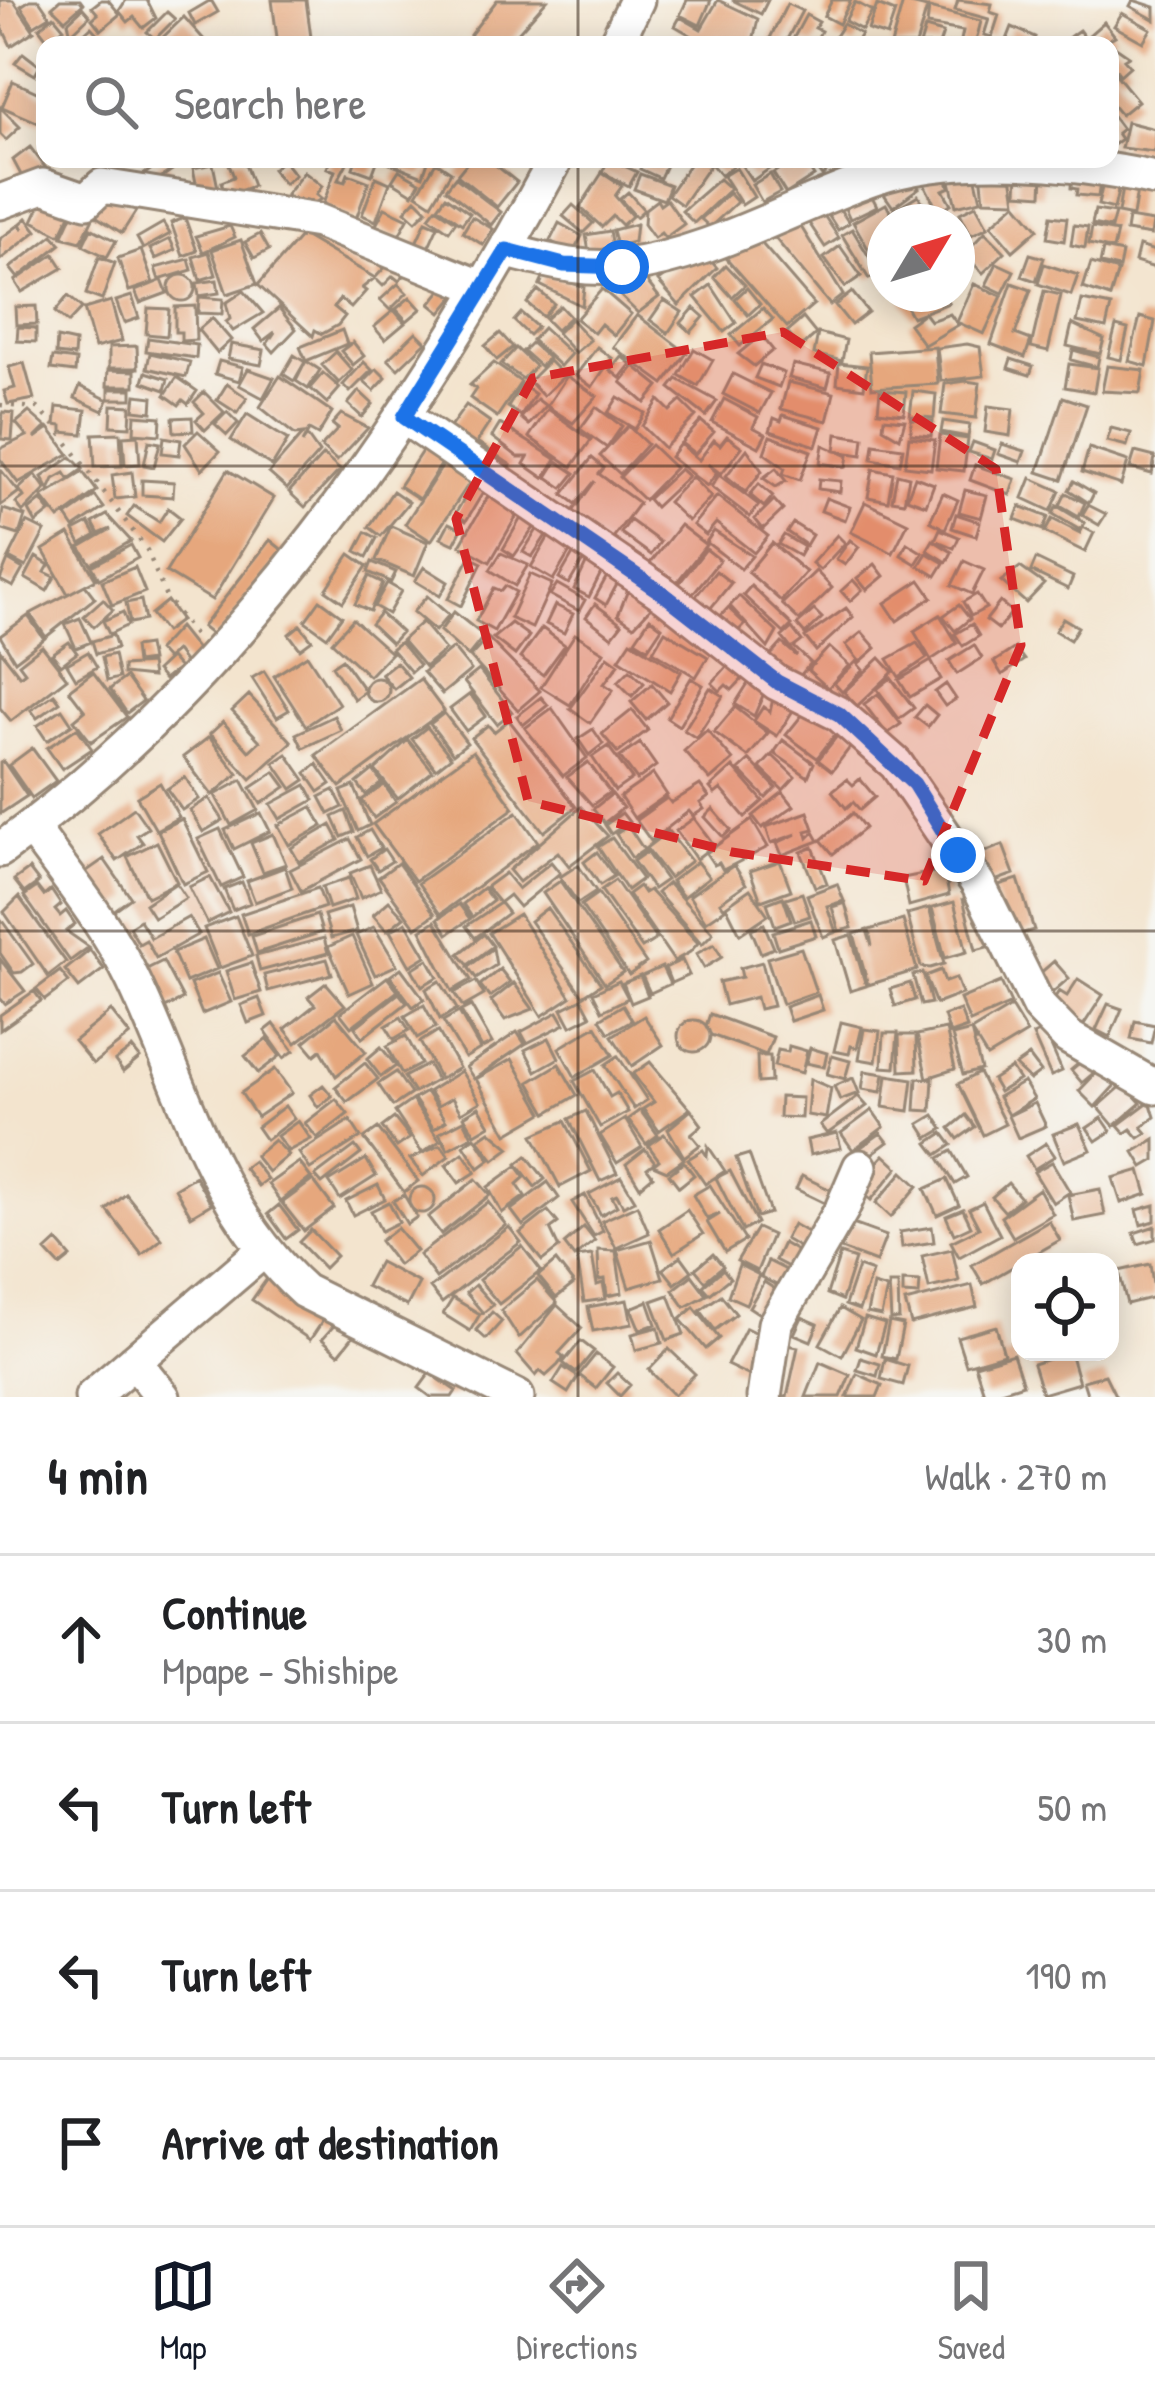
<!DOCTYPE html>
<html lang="en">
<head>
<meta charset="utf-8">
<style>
  body { margin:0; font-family:"Patrick Hand",sans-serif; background:#f2f2f2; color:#202124 }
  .controls { position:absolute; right:36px; bottom:36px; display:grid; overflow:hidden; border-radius:24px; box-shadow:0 6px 30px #0003 }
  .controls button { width:108px; height:108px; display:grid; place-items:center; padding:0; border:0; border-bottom:3px solid #e0e0e0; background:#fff; color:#202124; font:60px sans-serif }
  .compass { position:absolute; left:867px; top:204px; width:108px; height:108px; border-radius:50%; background:#fff; box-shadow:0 6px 30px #0003; rotate:52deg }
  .stop { position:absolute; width:36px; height:36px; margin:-27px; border:9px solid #1a73e8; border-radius:50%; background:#fff }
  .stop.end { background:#1a73e8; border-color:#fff; box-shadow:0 3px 12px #0008 }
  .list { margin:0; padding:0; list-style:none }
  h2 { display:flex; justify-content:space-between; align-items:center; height:156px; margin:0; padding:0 48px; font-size:51px }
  h2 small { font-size:39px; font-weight:400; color:#757577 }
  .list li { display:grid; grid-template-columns:78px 1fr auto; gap:36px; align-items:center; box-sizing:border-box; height:168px; padding:0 48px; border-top:3px solid #e0e0e0 }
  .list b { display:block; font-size:45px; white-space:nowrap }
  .list p { margin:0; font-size:39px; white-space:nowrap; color:#757577 }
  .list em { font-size:39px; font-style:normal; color:#757577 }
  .icon { flex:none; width:66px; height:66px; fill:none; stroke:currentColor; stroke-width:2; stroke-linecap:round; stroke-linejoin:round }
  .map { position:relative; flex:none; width:1155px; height:1397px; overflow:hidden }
  .search { position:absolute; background:#fff; box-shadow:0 6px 30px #0003; left:36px; right:36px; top:36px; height:132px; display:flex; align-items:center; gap:30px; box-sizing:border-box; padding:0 42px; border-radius:24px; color:#757577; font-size:45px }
  .sheet { height:828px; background:#fff }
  nav { display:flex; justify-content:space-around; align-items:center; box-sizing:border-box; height:168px; border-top:3px solid #e0e0e0; background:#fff; font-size:33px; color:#757577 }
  nav a { display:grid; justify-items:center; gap:6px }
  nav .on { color:#111827 }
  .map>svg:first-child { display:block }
  .building { fill:#e6a77d }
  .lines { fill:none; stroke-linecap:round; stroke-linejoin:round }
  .minor-casing { stroke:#978776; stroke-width:39 }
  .path { stroke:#978776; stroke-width:4.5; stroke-dasharray:3 9; stroke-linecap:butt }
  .minor { stroke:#fff; stroke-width:33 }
  .route { stroke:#1a73e8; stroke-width:15 }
  .marked { fill:#d62828; fill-opacity:0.2; stroke:#d62828; stroke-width:9; stroke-dasharray:24 15; stroke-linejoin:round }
  .grid { fill:none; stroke:#3b2a1e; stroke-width:3; stroke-opacity:0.55 }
</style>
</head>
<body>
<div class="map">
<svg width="1155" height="1397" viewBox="0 0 1155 1397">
  <rect width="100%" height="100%" fill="#f6f6f2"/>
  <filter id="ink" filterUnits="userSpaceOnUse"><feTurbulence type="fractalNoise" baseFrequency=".00833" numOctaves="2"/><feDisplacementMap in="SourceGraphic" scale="24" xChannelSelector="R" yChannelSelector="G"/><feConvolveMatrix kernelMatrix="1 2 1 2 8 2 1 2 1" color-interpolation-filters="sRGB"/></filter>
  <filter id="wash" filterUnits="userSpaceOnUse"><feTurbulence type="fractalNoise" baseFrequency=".004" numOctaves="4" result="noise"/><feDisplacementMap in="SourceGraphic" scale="48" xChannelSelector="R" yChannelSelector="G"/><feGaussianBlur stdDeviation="2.7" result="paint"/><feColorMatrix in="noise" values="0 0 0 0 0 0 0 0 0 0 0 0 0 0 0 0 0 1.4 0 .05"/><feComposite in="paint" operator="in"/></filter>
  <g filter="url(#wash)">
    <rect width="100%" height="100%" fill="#f3e4ce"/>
    <g id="blocks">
      <path class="building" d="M 0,0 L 13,0 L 34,31 L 11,46 L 0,23 Z
        M 30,0 L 39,0 L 50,16 L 34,26 L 21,6 Z
        M 60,0 L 80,0 L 83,4 L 65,20 L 52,7 Z
        M 101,0 L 108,0 L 120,14 L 101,30 L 92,19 L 98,14 L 92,7 Z
        M 126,0 L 147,0 L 156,18 L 143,28 L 134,17 L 128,22 L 119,11 Z
        M 211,0 L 218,12 L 195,25 L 189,13 Z
        M 272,0 L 306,0 L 312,45 L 278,45 Z
        M 497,0 L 547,0 L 507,45 L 483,45 L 470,35 Z
        M 687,0 L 711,0 L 700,25 L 680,15 Z
        M 718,0 L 758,19 L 752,45 L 731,45 L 718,37 L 708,45 L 675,26 L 680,17 L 701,29 Z
        M 732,0 L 768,0 L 761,14 Z
        M 832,0 L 851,0 L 839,24 L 824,16 Z
        M 958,0 L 992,4 L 990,12 L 999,15 L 992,37 L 984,35 L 989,19 L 955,10 Z
        M 1133,0 L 1155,7 L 1155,20 L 1130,6 Z
        M 855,2 L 872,11 L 862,30 L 845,21 Z
        M 903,2 L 927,8 L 916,45 L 891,45 Z
        M 787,4 L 802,11 L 784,45 L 770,38 Z
        M 877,5 L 895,12 L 887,36 L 868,30 Z
        M 83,8 L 90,16 L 71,34 L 68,22 Z
        M 929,8 L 981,21 L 975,45 L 960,45 L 963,31 L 927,25 Z
        M 167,12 L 175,19 L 155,39 L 147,32 Z
        M 1122,13 L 1151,29 L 1143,42 L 1114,26 Z
        M 806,15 L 819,22 L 815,28 L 821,31 L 814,45 L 793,39 Z
        M 54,16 L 64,28 L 48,40 L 39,28 Z
        M 184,17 L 207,43 L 204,45 L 159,41 Z
        M 1104,22 L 1115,36 L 1099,45 L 1089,35 Z
        M 843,24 L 861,34 L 854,45 L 834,38 Z
        M 91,27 L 106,43 L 103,45 L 91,45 L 82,35 Z
        M 1012,27 L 1035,37 L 1032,45 L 1005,45 Z
        M 925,28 L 943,33 L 939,45 L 920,45 Z
        M 1079,30 L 1090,45 L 1059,45 L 1072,35 Z
        M 1113,45 L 1129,56 L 1124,59 L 1130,66 L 1120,75 L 1110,62 Z
        M 23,53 L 40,66 L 35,75 L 15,63 Z
        M 1110,67 L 1138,101 L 1121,115 L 1110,102 Z
        M 13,81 L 45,96 L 41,124 L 2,107 Z
        M 0,107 L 20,127 L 6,140 L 0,134 Z
        M 1110,113 L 1122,129 L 1117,133 L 1121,139 L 1110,147 Z
        M 1127,122 L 1155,129 L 1155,152 L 1121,148 Z
        M 30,147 L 49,172 L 28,188 L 13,160 Z
        M 227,159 L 243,159 L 253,186 L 226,196 L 221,182 L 234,177 Z
        M 331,159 L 349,159 L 338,180 L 345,182 L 348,174 L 369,182 L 356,219 L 322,207 L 335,171 L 327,168 Z
        M 356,159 L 378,159 L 372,175 L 353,168 Z
        M 380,159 L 423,159 L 428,161 L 423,176 Z
        M 470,159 L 488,159 L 517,182 L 497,207 L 457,175 Z
        M 609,159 L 637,172 L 629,186 L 602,172 Z
        M 644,159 L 667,163 L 660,178 L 640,169 Z
        M 693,159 L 714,159 L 682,205 L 668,195 Z
        M 719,159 L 740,159 L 721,176 L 712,165 Z
        M 746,159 L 762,159 L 769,169 L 752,181 L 740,163 Z
        M 796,159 L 803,159 L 814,176 L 786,194 L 773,173 Z
        M 808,159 L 841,159 L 822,176 Z
        M 165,160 L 172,170 L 150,185 L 143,175 Z
        M 283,160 L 295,175 L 284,184 L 272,169 Z
        M 436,162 L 451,172 L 432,204 L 417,194 Z
        M 213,164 L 218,188 L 198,193 L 193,168 Z
        M 736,168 L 754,197 L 742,205 L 723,176 Z
        M 940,168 L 950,187 L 943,190 L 951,204 L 938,211 L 921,178 Z
        M 1011,168 L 1016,201 L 984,200 L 981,171 Z
        M 399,170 L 420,182 L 413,194 L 392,181 Z
        M 974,171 L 981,200 L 956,206 L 949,177 Z
        M 1018,171 L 1043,173 L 1042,195 L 1017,193 Z
        M 304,172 L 322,186 L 316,195 L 321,199 L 304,209 L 286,195 Z
        M 1072,172 L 1101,175 L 1098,197 L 1076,195 L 1077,189 L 1071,188 Z
        M 602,173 L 622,186 L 615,196 L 632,216 L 622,225 L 613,216 L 602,227 L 580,207 Z
        M 640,174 L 670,185 L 664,200 L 634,189 Z
        M 770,174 L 780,192 L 762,202 L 752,185 Z
        M 910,175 L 919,188 L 893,207 L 884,194 Z
        M 376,177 L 390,183 L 376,221 L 362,215 Z
        M 455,177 L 501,212 L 491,225 L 446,189 Z
        M 719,179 L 730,189 L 694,223 L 682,211 Z
        M 1104,179 L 1120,182 L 1114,209 L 1098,205 Z
        M 1123,181 L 1138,184 L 1133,216 L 1118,213 Z
        M 104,190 L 136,211 L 122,233 L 91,213 Z
        M 47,191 L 75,204 L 60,235 L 33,221 Z
        M 869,191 L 877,206 L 850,219 L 843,204 Z
        M 628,192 L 644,210 L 636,217 L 620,199 Z
        M 729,193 L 737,202 L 710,227 L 701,219 Z
        M 918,195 L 936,222 L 899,222 L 892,211 Z
        M 446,196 L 470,213 L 462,224 L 438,207 Z
        M 416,199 L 427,210 L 416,221 L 405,211 Z
        M 657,200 L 660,205 L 667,200 L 684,224 L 665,238 L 661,233 L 654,238 L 644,224 L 645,209 Z
        M 834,200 L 849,223 L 838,230 L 823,207 Z
        M 1016,203 L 1038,229 L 1013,251 L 991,225 Z
        M 886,204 L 896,222 L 885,222 L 885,243 L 870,252 L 853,222 Z
        M 573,205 L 593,223 L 583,233 L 563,216 Z
        M 976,205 L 988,227 L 971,235 L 960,213 Z
        M 385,208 L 408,219 L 398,237 L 376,225 Z
        M 436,208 L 456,221 L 449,231 L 429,217 Z
        M 819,208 L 839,238 L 825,247 L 805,217 Z
        M 1095,210 L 1115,213 L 1111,228 L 1092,224 Z
        M 74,211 L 92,220 L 81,242 L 62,237 Z
        M 1051,216 L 1067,218 L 1064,241 L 1047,238 Z
        M 472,217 L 493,229 L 483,245 L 463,232 Z
        M 27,218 L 37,231 L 0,260 L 0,239 L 19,225 L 23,229 L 20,224 Z
        M 185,218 L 197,251 L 183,256 L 171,223 Z
        M 1128,218 L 1153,222 L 1151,235 L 1126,231 Z
        M 426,221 L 438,226 L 427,250 L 415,245 Z
        M 798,222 L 843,295 L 830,305 L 775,238 Z
        M 163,223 L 170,234 L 143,249 L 137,238 Z
        M 559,223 L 582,236 L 573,253 L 550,241 Z
        M 636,224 L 634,242 L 617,246 L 613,230 Z
        M 1074,225 L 1088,227 L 1085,248 L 1071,245 Z
        M 230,226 L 235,237 L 203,252 L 196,236 Z
        M 1092,227 L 1117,232 L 1113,250 L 1089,244 Z
        M 91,228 L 116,241 L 107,257 L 83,245 Z
        M 852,229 L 879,273 L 869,279 L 842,235 Z
        M 750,230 L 814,304 L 787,327 L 721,252 Z
        M 610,231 L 613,247 L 589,252 L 586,235 Z
        M 985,232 L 1005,252 L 983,273 L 964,254 Z
        M 260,234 L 269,250 L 254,258 L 245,242 Z
        M 53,235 L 61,244 L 18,278 L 10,268 Z
        M 302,235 L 375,278 L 362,288 L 366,291 L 351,308 L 340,299 L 334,307 L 345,316 L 338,325 L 322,334 L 315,330 L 313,336 L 258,285 Z
        M 170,239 L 175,250 L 155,259 L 150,249 Z
        M 241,240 L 257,284 L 227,294 L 212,250 Z
        M 840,246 L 861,276 L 845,287 L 824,258 Z
        M 1139,246 L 1155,251 L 1155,268 L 1135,262 Z
        M 701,249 L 717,268 L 679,305 L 658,281 Z
        M 1103,249 L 1122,253 L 1119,268 L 1100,264 Z
        M 141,250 L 153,283 L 129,291 L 118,258 Z
        M 209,252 L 216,275 L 200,280 L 193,257 Z
        M 54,254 L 63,268 L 22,292 L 15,281 Z
        M 1030,254 L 1044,258 L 1036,281 L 1022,276 Z
        M 99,257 L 115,263 L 102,300 L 86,294 Z
        M 189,259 L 192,270 L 159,280 L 155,268 Z
        M 392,260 L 406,274 L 399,281 L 393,276 L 383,286 L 375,278 Z
        M 997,263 L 1014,271 L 1003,293 L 986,285 Z
        M 1091,263 L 1118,271 L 1110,297 L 1083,288 Z
        M 1044,264 L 1078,275 L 1071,295 L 1038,284 Z
        M 726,265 L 745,285 L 732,297 L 714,277 Z
        M 637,269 L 659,297 L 638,313 L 612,288 Z
        M 545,274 L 584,287 L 582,306 L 540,285 Z
        M169 288a13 13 0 1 1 26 0a13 13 0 1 1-26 0Z
        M 162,280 L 167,293 L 140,303 L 135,291 Z
        M 217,280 L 219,293 L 199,296 L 197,283 Z
        M 1012,283 L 1031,290 L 1015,334 L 1031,340 L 1025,357 L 991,344 Z
        M 398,284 L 407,293 L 390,310 L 380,300 Z
        M 974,284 L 1002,296 L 984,334 L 957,322 Z
        M 711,285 L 736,323 L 724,332 L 695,297 Z
        M 443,288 L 454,297 L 441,313 L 430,304 Z
        M 747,288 L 760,304 L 748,315 L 735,299 Z
        M 602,289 L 631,314 L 614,335 L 601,324 L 594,333 L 576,319 Z
        M 538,290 L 554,304 L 543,317 L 527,303 Z
        M 244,291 L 263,313 L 233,331 L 226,322 L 230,319 L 226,303 Z
        M 1044,291 L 1061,295 L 1048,351 L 1031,347 Z
        M 852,292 L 868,312 L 851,325 L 835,305 Z
        M 910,294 L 944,294 L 949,303 L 912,317 L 902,299 Z
        M 68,296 L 82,308 L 68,323 L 55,312 Z
        M 132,296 L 139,318 L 124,323 L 116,301 Z
        M 199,297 L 223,299 L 222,314 L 198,313 Z
        M 410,297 L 421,309 L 407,321 L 396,309 Z
        M 664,300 L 682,312 L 668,333 L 650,320 Z
        M 1082,300 L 1111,306 L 1106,328 L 1077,322 Z
        M 111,301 L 122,341 L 95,348 L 84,309 Z
        M 36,306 L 37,324 L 16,325 L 15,307 Z
        M 195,306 L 196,340 L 181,341 L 181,332 L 175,332 L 175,307 Z
        M 560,306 L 570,317 L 556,330 L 545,319 Z
        M 148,308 L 169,309 L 167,336 L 146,334 Z
        M 279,308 L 296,329 L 274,352 L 267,344 L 275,332 L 263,341 L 254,329 Z
        M 694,308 L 704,317 L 691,332 L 681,323 Z
        M 763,308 L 773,319 L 740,346 L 731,335 Z
        M 394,310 L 405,323 L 385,340 L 374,327 Z
        M 521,313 L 537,327 L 529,335 L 514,321 Z
        M 924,313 L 930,321 L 950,314 L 958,325 L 924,345 L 909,324 Z
        M 637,315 L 687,353 L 664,384 L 613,347 Z
        M 1140,317 L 1155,321 L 1147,366 L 1129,361 Z
        M 212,318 L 231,340 L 217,353 L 198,330 Z
        M 803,318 L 816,334 L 800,348 L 787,332 Z
        M 571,319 L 590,340 L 575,353 L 557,333 Z
        M 1072,324 L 1104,339 L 1100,354 L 1067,346 Z
        M 1116,326 L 1128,329 L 1121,360 L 1108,357 Z
        M 18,327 L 36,328 L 36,342 L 17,341 Z
        M 543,328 L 571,354 L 560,366 L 532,340 Z
        M 342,330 L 347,344 L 306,361 L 300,347 Z
        M 416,332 L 426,342 L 398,369 L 388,359 Z
        M 500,333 L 513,347 L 497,360 L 485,346 Z
        M 818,333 L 846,340 L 842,361 L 814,354 Z
        M 761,335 L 773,350 L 754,366 L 738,354 Z
        M 57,338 L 75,342 L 74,356 L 56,354 Z
        M 148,338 L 197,345 L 196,358 L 146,351 Z
        M 353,342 L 364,356 L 353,365 L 341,351 Z
        M 531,343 L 548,358 L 540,366 L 523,351 Z
        M 231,344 L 264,350 L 261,365 L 228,359 Z
        M 967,344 L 980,347 L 984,376 L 941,381 L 937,348 Z
        M 137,346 L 138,368 L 109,368 L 109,347 Z
        M 597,347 L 612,358 L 592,387 L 576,375 Z
        M 935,347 L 938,384 L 872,388 L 869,352 Z
        M 516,348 L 535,366 L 523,379 L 501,364 Z
        M 694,349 L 713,360 L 698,386 L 679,375 Z
        M 1073,350 L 1099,357 L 1097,367 L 1071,360 Z
        M 336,352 L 352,370 L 339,383 L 322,365 Z
        M 150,353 L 190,362 L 186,377 L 147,368 Z
        M 294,355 L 305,362 L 294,381 L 283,374 Z
        M 621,356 L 631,364 L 620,378 L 610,370 Z
        M 53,357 L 76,360 L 75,372 L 51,369 Z
        M 1011,359 L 1033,366 L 1030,375 L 1008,368 Z
        M 219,361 L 243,367 L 239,381 L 215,374 Z
        M 306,361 L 320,370 L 308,389 L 296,381 Z
        M 549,361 L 564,376 L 543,396 L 529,381 Z
        M 364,362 L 372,370 L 350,392 L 343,385 Z
        M 24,363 L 34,399 L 8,404 L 4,391 L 15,388 L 9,367 Z
        M 494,363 L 521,382 L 497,417 L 470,398 L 476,389 L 470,385 Z
        M 839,363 L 867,366 L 864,388 L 837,384 Z
        M 761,364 L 784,373 L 779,387 L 755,378 Z
        M 793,364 L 831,373 L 827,388 L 789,378 Z
        M 1069,364 L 1098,368 L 1094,392 L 1065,387 Z
        M 634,366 L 659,386 L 645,403 L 621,382 Z
        M 1107,366 L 1144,370 L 1140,393 L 1102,391 Z
        M 248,369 L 274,378 L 263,398 L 239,385 Z
        M 377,369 L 386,378 L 374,391 L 364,382 Z
        M 108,370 L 135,371 L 135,386 L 107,386 Z
        M 146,372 L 168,379 L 165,390 L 143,382 Z
        M 323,373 L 340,388 L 327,403 L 310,388 Z
        M 733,374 L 771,393 L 760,413 L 723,394 Z
        M 280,376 L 332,412 L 318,435 L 309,430 L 302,443 L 307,436 L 319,453 L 287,489 L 269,473 L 303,434 L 295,435 L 260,407 Z
        M 567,376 L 597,396 L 573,423 L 547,406 Z
        M 177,377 L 197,391 L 188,404 L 183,400 L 179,405 L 165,395 Z
        M 677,379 L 717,401 L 706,416 L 670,388 Z
        M 966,381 L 980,383 L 976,418 L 941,414 L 945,384 Z
        M 788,382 L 834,393 L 827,421 L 781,409 Z
        M 227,384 L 247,398 L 237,413 L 217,400 Z
        M 522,385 L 535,394 L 521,416 L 508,407 Z
        M 80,386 L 108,400 L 103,411 L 75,398 Z
        M 109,389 L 132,389 L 132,399 L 109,399 Z
        M 880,390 L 906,392 L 904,414 L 878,411 Z
        M 359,391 L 373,404 L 362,417 L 348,404 Z
        M 913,391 L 936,394 L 934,418 L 910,416 Z
        M 204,392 L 224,412 L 205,430 L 196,420 L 204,413 L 194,402 Z
        M 136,395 L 153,397 L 152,412 L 134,410 Z
        M 618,397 L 645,413 L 635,429 L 608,413 Z
        M 1063,397 L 1087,405 L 1062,480 L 1038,472 Z
        M 537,399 L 546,406 L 529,425 L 521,418 Z
        M 724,399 L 758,417 L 753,427 L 766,434 L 759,447 L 712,422 Z
        M 659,400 L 670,411 L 681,401 L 696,416 L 664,448 L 642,426 Z
        M 112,405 L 131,406 L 130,427 L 111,426 Z
        M 466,405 L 490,422 L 477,442 L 511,465 L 502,476 L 446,433 Z
        M 988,406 L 1013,409 L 1010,436 L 985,432 Z
        M 57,407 L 86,410 L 83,434 L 62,432 L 62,426 L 55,425 Z
        M 596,407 L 622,426 L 607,448 L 580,429 Z
        M 548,409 L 591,440 L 572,467 L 529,437 Z
        M 3,412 L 14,413 L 12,440 L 1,439 Z
        M 29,412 L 46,427 L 35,438 L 49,428 L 69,454 L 18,483 L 0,459 L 0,449 L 27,436 L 16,423 Z
        M 227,412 L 238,423 L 227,435 L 215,424 Z
        M 247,414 L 288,440 L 272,466 L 231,440 Z
        M 341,414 L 368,428 L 337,461 L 321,447 L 338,429 L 332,424 Z
        M 135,415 L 161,417 L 160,435 L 134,433 Z
        M 783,415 L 822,427 L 816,446 L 770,431 L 774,418 L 781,421 Z
        M 192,417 L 193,431 L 174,432 L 173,418 Z
        M 884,418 L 905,420 L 900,438 L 883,428 Z
        M 911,419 L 933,421 L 931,436 L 911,434 Z
        M 701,421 L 714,432 L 695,454 L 681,443 Z
        M 943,421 L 970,425 L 968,437 L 941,432 Z
        M 500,424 L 556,459 L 544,478 L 524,464 L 528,457 L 518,457 L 492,437 Z
        M 628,426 L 647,444 L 620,474 L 600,456 Z
        M 1111,428 L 1131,433 L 1127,446 L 1107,441 Z
        M 198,431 L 220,451 L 202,470 L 185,444 Z
        M 120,433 L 122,466 L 95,467 L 93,434 Z
        M 837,434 L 864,438 L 862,455 L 835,451 Z
        M 138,435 L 140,464 L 125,465 L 123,436 Z
        M 940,435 L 968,439 L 964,471 L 936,468 Z
        M 727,436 L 742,447 L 721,474 L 708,464 L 717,473 L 707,486 L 670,457 L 680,444 L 699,460 L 714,440 L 720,445 Z
        M 770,436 L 811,451 L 800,480 L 783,474 L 785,468 L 764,453 Z
        M 164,437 L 181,440 L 179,455 L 162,453 Z
        M 909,437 L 935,440 L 931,469 L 905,466 Z
        M 149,441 L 160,443 L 154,467 L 144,465 Z
        M 428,442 L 448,454 L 419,499 L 399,486 Z
        M 973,442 L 995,450 L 992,459 L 969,452 Z
        M 874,444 L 903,448 L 900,464 L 872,459 Z
        M 1002,444 L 1025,451 L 1021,462 L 998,454 Z
        M 651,445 L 675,468 L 644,500 L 620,477 Z
        M 823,445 L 848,456 L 846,467 L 820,463 Z
        M 1089,448 L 1128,461 L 1121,485 L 1082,472 Z
        M 747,449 L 762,471 L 746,492 L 726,476 Z
        M 1135,452 L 1155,457 L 1152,474 L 1130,468 Z
        M 323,455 L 340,470 L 305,507 L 289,492 Z
        M 449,456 L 476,473 L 431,541 L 405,524 Z
        M 71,457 L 83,469 L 69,479 L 65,473 L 54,479 L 49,490 L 42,477 Z
        M 592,458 L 604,468 L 599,474 L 639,503 L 607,546 L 569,517 L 595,481 L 576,504 L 563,494 Z
        M 557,461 L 575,473 L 563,488 L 547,477 Z
        M 975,465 L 1015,479 L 1010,495 L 970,480 Z
        M 776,468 L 786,481 L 776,487 L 763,478 Z
        M 0,469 L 19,492 L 0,506 Z
        M 680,469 L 688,476 L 655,507 L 648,499 Z
        M 873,469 L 893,473 L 888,501 L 868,497 Z
        M 228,470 L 274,498 L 212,600 L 166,572 Z
        M 83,472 L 97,491 L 59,519 L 42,497 Z
        M 132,472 L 135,497 L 115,499 L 112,475 Z
        M 35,474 L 46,489 L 23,512 L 16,503 L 24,497 L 19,489 Z
        M 897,474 L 909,477 L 904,502 L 892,500 Z
        M 719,475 L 759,505 L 750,517 L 711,487 Z
        M 477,477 L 488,484 L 466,521 L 455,514 Z
        M 692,477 L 711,497 L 688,521 L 668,502 Z
        M 915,477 L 934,484 L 926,505 L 907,498 Z
        M 1031,478 L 1060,491 L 1051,511 L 1023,498 Z
        M 819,479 L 841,481 L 840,492 L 818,489 Z
        M 142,480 L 174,482 L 173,497 L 142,495 Z
        M 1074,481 L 1094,493 L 1089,503 L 1069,490 Z
        M 759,484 L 773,496 L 764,507 L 750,495 Z
        M 493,488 L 523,505 L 490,562 L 460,545 Z
        M 965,490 L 987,495 L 981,518 L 959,512 Z
        M 393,491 L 409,502 L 381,536 L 369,527 Z
        M 943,493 L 958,500 L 945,529 L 930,521 Z
        M 1066,493 L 1085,503 L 1079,516 L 1060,505 Z
        M 95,496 L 104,508 L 74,528 L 66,516 Z
        M 717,496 L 768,536 L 754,553 L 716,523 L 706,535 L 693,525 Z
        M 826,498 L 850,507 L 845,520 L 821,511 Z
        M 41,500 L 50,512 L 36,523 L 29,510 Z
        M 774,500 L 783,510 L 763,529 L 755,519 Z
        M 865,502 L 908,523 L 893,553 L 851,532 Z
        M 1088,505 L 1106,514 L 1099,525 L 1082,515 Z
        M 134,506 L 159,522 L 168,508 L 181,518 L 162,542 L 127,516 Z
        M 1020,506 L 1048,517 L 1043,530 L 1015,519 Z
        M 1057,506 L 1085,523 L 1080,530 L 1053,514 Z
        M 3,509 L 25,516 L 19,535 L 0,529 Z
        M 525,511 L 540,519 L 514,556 L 503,549 Z
        M 956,514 L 980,522 L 976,536 L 952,528 Z
        M 107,515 L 131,541 L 91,564 L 80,547 L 111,529 L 99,534 L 93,523 Z
        M 1052,519 L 1080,533 L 1083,527 L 1094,533 L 1085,552 L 1045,532 Z
        M 543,520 L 552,526 L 532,557 L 523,552 Z
        M 630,520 L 660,542 L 651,555 L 621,533 Z
        M 27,522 L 45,531 L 26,567 L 9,558 Z
        M 89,523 L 96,535 L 81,544 L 74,531 Z
        M 449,523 L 462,529 L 454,544 L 441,538 Z
        M 793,523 L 812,535 L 806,545 L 787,532 Z
        M 680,525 L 706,545 L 669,592 L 643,572 Z
        M 391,526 L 428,542 L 414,576 L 376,560 Z
        M 555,526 L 577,540 L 553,580 L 531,567 Z
        M 940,529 L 959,537 L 954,548 L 935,540 Z
        M 714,531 L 752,556 L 741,569 L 706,542 Z
        M 366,532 L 377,538 L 367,557 L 356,551 Z
        M 69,534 L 96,579 L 68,594 L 43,550 Z
        M 784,535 L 804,547 L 799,556 L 778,544 Z
        M 837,535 L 845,543 L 820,570 L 812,563 Z
        M 270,540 L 285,552 L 217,639 L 202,627 Z
        M 850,540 L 859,547 L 845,565 L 836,559 Z
        M 933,540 L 952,552 L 947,562 L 927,550 Z
        M 772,543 L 806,572 L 781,601 L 748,572 Z
        M 907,543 L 923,553 L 916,564 L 901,555 Z
        M 579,544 L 589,550 L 569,584 L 559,578 Z
        M 131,545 L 138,558 L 99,579 L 92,566 Z
        M 706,549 L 720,560 L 690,597 L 677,586 Z
        M 501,553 L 528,565 L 515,586 L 490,570 Z
        M 591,553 L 607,561 L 589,597 L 574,589 Z
        M 927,553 L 944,563 L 936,576 L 919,566 Z
        M 350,554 L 367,566 L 343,602 L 326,590 Z
        M 36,557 L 49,565 L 45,572 L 55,577 L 47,591 L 25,578 Z
        M 470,557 L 482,563 L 461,606 L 448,599 Z
        M 1036,559 L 1073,577 L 1068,589 L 1031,571 Z
        M 8,560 L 23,569 L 13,587 L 0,580 Z
        M 964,561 L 984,570 L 972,594 L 952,585 Z
        M 372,562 L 396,572 L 391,582 L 368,572 Z
        M 875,564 L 884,576 L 867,590 L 857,578 Z
        M 135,567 L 145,592 L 112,605 L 102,581 Z
        M 424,567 L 448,582 L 440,596 L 415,581 Z
        M 612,567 L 623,573 L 606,605 L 595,598 Z
        M 1020,567 L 1044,584 L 1026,603 L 1001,581 Z
        M 716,571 L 731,583 L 710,609 L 695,597 Z
        M 816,571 L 832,588 L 799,620 L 782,604 Z
        M 530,574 L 552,584 L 532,628 L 510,618 Z
        M 369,576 L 383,583 L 370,611 L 355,604 Z
        M 632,580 L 660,598 L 634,626 L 618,615 Z
        M 853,580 L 862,590 L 850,601 L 841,591 Z
        M 920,580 L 932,597 L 897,621 L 885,603 Z
        M 387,583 L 401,591 L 388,614 L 374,606 Z
        M 557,584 L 585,600 L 579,611 L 550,595 Z
        M 85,585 L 95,598 L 46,637 L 30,614 Z
        M 505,586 L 516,592 L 494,631 L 476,621 L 494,588 L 501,591 Z
        M 751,586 L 792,625 L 784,633 L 743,595 Z
        M 977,594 L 986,608 L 971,616 L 963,602 Z
        M 427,596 L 449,615 L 435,631 L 413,612 Z
        M 739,596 L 777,632 L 768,648 L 730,606 Z
        M 103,599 L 113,610 L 94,627 L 84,616 Z
        M 141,600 L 145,620 L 130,623 L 126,603 Z
        M 320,600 L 342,616 L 327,637 L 305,621 Z
        M 167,601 L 181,620 L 165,632 L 151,614 Z
        M 1000,602 L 1012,612 L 998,629 L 986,620 Z
        M 595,604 L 622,624 L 612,637 L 586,617 Z
        M 555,605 L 573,614 L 564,633 L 546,624 Z
        M 959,605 L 970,619 L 955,631 L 943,616 Z
        M 728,608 L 745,624 L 735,634 L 718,619 Z
        M 846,608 L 853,617 L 816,651 L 805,637 Z
        M 814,610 L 822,618 L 805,634 L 797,625 Z
        M 123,612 L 128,625 L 109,634 L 103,621 Z
        M 454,612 L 484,636 L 468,656 L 440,631 Z
        M 380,613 L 401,632 L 391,643 L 371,624 Z
        M 940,615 L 957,643 L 931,660 L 914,631 Z
        M 28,616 L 44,639 L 15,661 L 0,636 Z
        M 80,618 L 91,642 L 76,648 L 65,624 Z
        M 650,618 L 662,627 L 648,648 L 635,640 Z
        M 1063,618 L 1078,627 L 1070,640 L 1055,631 Z
        M 353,619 L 391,653 L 369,676 L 332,642 Z
        M 422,622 L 445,650 L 425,667 L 402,640 Z
        M 511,623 L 529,636 L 515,655 L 493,638 Z
        M 972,624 L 979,636 L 963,646 L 955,634 Z
        M 300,625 L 312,640 L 300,649 L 289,634 Z
        M 179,627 L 202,656 L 188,667 L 176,651 L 166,659 L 158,650 Z
        M 542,628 L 565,645 L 543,675 L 520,658 Z
        M 792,628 L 802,641 L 794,647 L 811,663 L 792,685 L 765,662 L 782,643 L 797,656 L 782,637 Z
        M 665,631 L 708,657 L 696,677 L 653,651 Z
        M 862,632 L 876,648 L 860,662 L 846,645 Z
        M 575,634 L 604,652 L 570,705 L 541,687 Z
        M 113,635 L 117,648 L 96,654 L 92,641 Z
        M 488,638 L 540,691 L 518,710 L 470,657 Z
        M 631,641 L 681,672 L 670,691 L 619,659 Z
        M 69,642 L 77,653 L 61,665 L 52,654 Z
        M 400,642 L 419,665 L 411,672 L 391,649 Z
        M 917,643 L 927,658 L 899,677 L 888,659 Z
        M 148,645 L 151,661 L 136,663 L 134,647 Z
        M 974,645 L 982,658 L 957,674 L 949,661 Z
        M 42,646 L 67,678 L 11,721 L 0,708 L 0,650 L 20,676 L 25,672 L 19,664 Z
        M 829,647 L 849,665 L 828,688 L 808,670 Z
        M 453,648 L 471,670 L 442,694 L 423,672 Z
        M 1015,648 L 1024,660 L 1002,675 L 994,662 Z
        M 88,652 L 97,667 L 76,679 L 67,664 Z
        M 114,654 L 119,678 L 107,681 L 102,657 Z
        M 307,655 L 339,704 L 306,726 L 274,676 Z
        M 608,656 L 619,664 L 604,684 L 613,690 L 590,723 L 570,709 Z
        M 170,658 L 179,668 L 164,680 L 156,671 Z
        M 880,658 L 893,672 L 857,706 L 844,692 Z
        M 342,659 L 365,691 L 354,699 L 332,666 Z
        M 931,661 L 941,679 L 910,697 L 899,680 Z
        M 396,662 L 409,677 L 394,689 L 381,674 Z
        M 731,662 L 746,675 L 732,690 L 726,685 L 720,691 L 712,683 Z
        M 856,662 L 863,670 L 842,692 L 834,683 Z
        M 150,664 L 152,677 L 123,674 L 123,666 Z
        M 479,670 L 512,712 L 497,724 L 464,682 Z
        M 630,670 L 644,683 L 632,696 L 618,682 Z
        M 264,671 L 289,710 L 277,717 L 252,678 Z
        M 93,672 L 127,717 L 91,742 L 74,720 L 85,711 L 69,690 Z
        M 126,677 L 143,701 L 127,713 L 110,689 Z
        M 752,677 L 767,686 L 754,716 L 735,704 Z
        M 691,678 L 703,685 L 679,726 L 667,718 Z
        M 891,678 L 914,708 L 899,719 L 877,689 Z
        M365 690a12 12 0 1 1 24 0a12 12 0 1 1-24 0Z
        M 420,679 L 444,711 L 340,787 L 316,755 Z
        M 652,684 L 667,702 L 646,720 L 631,702 Z
        M 946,684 L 956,699 L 945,706 L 935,692 Z
        M 710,688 L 723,696 L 696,738 L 684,730 Z
        M 775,690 L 797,704 L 777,736 L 754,721 L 763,707 L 770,712 Z
        M 54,694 L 60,702 L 37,718 L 31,710 Z
        M 470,694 L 486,716 L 466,731 L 450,709 Z
        M 878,694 L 901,724 L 887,734 L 864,704 Z
        M 249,695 L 292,742 L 251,779 L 210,734 L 223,722 L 249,751 L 260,741 L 232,711 Z
        M 541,697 L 548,705 L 523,725 L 517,716 Z
        M 811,704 L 841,727 L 817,758 L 786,735 Z
        M 925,705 L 937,715 L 928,727 L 915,717 Z
        M 735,707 L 768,733 L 748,757 L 714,732 Z
        M 552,708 L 587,758 L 563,776 L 525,728 Z
        M 62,709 L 72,724 L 47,741 L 37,726 Z
        M 632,710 L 648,730 L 618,753 L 602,734 Z
        M 444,713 L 467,743 L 453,754 L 430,724 Z
        M 334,716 L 341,730 L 303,748 L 296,734 Z
        M 509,720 L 576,807 L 544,832 L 471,738 L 488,725 L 494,732 Z
        M 845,726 L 858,737 L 832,771 L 818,760 Z
        M 427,727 L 451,757 L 436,769 L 412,739 Z
        M 77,728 L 92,749 L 62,769 L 47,748 Z
        M 593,729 L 603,744 L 589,755 L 578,739 Z
        M 707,730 L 733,760 L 710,780 L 684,751 Z
        M 209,737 L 238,774 L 212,795 L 183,757 Z
        M 408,740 L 433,771 L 398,799 L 375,770 Z
        M 783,740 L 814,763 L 808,777 L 774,753 Z
        M 640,743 L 656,766 L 637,780 L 620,757 Z
        M 608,746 L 632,779 L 615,791 L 592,757 Z
        M 32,748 L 56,781 L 32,798 L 9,765 Z
        M 473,751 L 514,808 L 415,881 L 373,824 Z
        M 287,754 L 305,780 L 292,789 L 274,763 Z
        M 772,755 L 795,777 L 783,790 L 760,768 Z
        M 750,760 L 776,788 L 766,798 L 739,770 Z
        M 3,761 L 27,796 L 0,814 L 0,763 Z
        M 588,762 L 610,792 L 592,805 L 567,777 Z
        M 317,764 L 331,784 L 319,792 L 306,773 Z
        M 733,767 L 763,801 L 745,817 L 721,789 L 715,794 L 710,788 Z
        M 373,770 L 382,783 L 366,795 L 357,783 Z
        M 275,772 L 286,787 L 261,804 L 251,788 Z
        M 653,774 L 667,795 L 634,818 L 620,797 Z
        M 185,777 L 199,799 L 182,810 L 167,789 Z
        M 847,779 L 853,785 L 860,779 L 875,797 L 860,810 L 853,802 L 846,808 L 832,791 Z
        M 242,780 L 258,810 L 231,825 L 215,795 Z
        M 160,783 L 179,817 L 156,830 L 137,797 Z
        M 306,785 L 314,800 L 280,819 L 271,804 Z
        M 384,785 L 396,802 L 374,818 L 362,800 Z
        M 700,785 L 709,797 L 700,803 L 704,809 L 693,816 L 689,811 L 651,841 L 636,820 L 667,798 L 671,803 Z
        M 354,786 L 370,825 L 358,831 L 341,791 Z
        M 334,790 L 343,807 L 329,814 L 320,797 Z
        M 783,792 L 794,806 L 762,828 L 753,816 Z
        M 612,794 L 623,808 L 604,823 L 593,809 Z
        M 209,798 L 223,820 L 203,832 L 190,810 Z
        M 312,807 L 323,826 L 289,845 L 278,825 Z
        M 581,807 L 608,836 L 569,866 L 558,852 L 519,882 L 509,870 Z
        M 134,808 L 148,828 L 137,835 L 143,843 L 117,861 L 98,834 Z
        M 713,809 L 731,830 L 723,837 L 705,817 Z
        M 346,811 L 354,832 L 342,837 L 333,817 Z
        M 517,812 L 538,842 L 440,914 L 418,883 Z
        M 808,812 L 814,829 L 806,831 L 808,838 L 814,832 L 819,841 L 782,855 L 777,843 L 797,834 L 771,843 L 766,827 Z
        M 261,813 L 270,831 L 234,849 L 225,830 Z
        M 622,813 L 629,822 L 611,834 L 605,825 Z
        M 853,813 L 865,828 L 833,854 L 821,840 Z
        M 694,818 L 714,845 L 696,859 L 676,831 Z
        M 182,819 L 208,872 L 183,884 L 158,831 Z
        M 752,820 L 768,847 L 723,870 L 719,863 L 714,865 L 706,853 Z
        M 331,825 L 339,840 L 299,862 L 291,848 Z
        M 628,826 L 644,850 L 632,858 L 616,834 Z
        M 220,829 L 243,877 L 221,887 L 198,839 Z
        M 370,830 L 381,848 L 367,856 L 357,837 Z
        M 668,831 L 691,861 L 669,878 L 646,848 Z
        M 273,834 L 286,864 L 263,872 L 251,843 Z
        M 612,838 L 642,879 L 627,890 L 598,847 Z
        M 350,839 L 361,859 L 301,891 L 290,870 Z
        M 157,842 L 177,882 L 147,897 L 127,857 Z
        M 1003,845 L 1014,874 L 981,886 L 971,857 Z
        M 813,847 L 827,883 L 815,887 L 801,852 Z
        M 384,849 L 392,861 L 378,870 L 370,859 Z
        M 597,852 L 614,876 L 600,885 L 584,862 Z
        M 646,852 L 666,880 L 653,889 L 633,861 Z
        M 104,859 L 131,898 L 112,912 L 84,873 Z
        M 780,861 L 791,890 L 761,901 L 750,871 Z
        M 551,862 L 560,873 L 519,907 L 509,895 L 499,903 L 486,887 L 505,873 L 518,889 Z
        M 697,862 L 709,877 L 683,897 L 671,881 Z
        M 398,863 L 435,914 L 416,928 L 379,877 Z
        M 370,865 L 381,889 L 361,898 L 350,873 Z
        M 578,865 L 596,891 L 578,903 L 560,877 Z
        M 734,865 L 746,884 L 720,902 L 725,909 L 706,922 L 689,896 Z
        M 285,867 L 292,888 L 255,902 L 247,881 Z
        M 29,869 L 39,882 L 24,893 L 14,880 Z
        M 944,870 L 949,895 L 909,906 L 903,878 Z
        M 210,877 L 229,912 L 207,923 L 189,887 Z
        M 349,878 L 356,899 L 329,908 L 322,887 Z
        M 1018,879 L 1034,930 L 1008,937 L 992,887 Z
        M 615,880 L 656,939 L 642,948 L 601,890 Z
        M 560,881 L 623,972 L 605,984 L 543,893 Z
        M 242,882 L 250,903 L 233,910 L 224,889 Z
        M 176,883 L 186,898 L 154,918 L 145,904 Z
        M 668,883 L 713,933 L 702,944 L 657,893 Z
        M 837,884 L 844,901 L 827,906 L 836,932 L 823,937 L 807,895 Z
        M 639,886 L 644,893 L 649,890 L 698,943 L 690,952 L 674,961 L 628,894 Z
        M 37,887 L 44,896 L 51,890 L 61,905 L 55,910 L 60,916 L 66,911 L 75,924 L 66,931 L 89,947 L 70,961 L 24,896 Z
        M 318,888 L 325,907 L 248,934 L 241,914 Z
        M 483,888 L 493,901 L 472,917 L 463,904 Z
        M 750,889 L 768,915 L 740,934 L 726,906 Z
        M 598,893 L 646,963 L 629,975 L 581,905 Z
        M 802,893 L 810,916 L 795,921 L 786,898 Z
        M 978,895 L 991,946 L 976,950 L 963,899 Z
        M 19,897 L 66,962 L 48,976 L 4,912 Z
        M 783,897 L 791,920 L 775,926 L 767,903 Z
        M 389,901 L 404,917 L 387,931 L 373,915 Z
        M 954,902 L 967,952 L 945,958 L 932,908 Z
        M 500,903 L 508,913 L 475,938 L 466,926 Z
        M 845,903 L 852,928 L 839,931 L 832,907 Z
        M 459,904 L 470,919 L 448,934 L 438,919 Z
        M 350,907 L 357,931 L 331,938 L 324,915 Z
        M 547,908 L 601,984 L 583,996 L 530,921 Z
        M 929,908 L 944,964 L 930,968 L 921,967 L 907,914 Z
        M 519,914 L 571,997 L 542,1016 L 489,933 Z
        M 317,915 L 322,932 L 257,953 L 252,936 Z
        M 236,916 L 252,956 L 220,968 L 204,928 Z
        M 189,917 L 199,934 L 156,958 L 146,940 L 139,944 L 129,927 L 140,920 L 151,938 Z
        M 0,918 L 33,964 L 22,972 L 14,973 L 0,953 Z
        M 811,920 L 816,936 L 778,948 L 773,932 Z
        M 903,920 L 917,970 L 868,985 L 854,934 L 867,930 L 872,946 L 869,930 Z
        M 435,921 L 471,980 L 452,991 L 421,930 Z
        M 406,922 L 426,956 L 410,966 L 390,931 Z
        M 764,924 L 774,948 L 761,953 L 751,929 Z
        M 374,927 L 397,965 L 375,975 L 356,935 Z
        M 484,934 L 493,946 L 468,965 L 459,954 Z
        M 851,935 L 866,986 L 850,991 L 835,940 Z
        M 352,936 L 373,983 L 349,994 L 328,947 Z
        M 324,938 L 328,953 L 260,971 L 256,956 Z
        M 204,939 L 217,969 L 186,982 L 173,952 Z
        M 714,944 L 722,957 L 704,968 L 696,954 Z
        M 493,948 L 496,965 L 476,978 L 468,967 Z
        M 801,948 L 816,992 L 782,1004 L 767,958 Z
        M 90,950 L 104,969 L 79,988 L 65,970 Z
        M 0,959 L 25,991 L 5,1004 L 0,998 Z
        M 327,959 L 332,974 L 268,991 L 264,975 Z
        M 428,959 L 438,977 L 422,986 L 412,969 Z
        M 682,960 L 689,975 L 671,983 L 665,968 Z
        M 163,961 L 183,999 L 165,1008 L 145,970 Z
        M 1054,961 L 1069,978 L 1045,999 L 1030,982 Z
        M 762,962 L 773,1006 L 759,1009 L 756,997 L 725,1005 L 719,982 L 742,977 L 740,968 Z
        M 251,963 L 261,992 L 235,1000 L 226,971 Z
        M 662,967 L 670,984 L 650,993 L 642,976 Z
        M 401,968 L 424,999 L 413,1007 L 390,976 Z
        M 500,969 L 510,982 L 490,997 L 480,985 Z
        M 941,970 L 945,982 L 956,978 L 962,994 L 936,1004 L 925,976 Z
        M 60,971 L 69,982 L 45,1000 L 36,989 Z
        M 218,973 L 231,1002 L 202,1014 L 190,984 Z
        M 923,973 L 931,1003 L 921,1005 L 913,975 Z
        M 640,976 L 648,996 L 631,1003 L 623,983 Z
        M 387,977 L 398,991 L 351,1027 L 340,1013 Z
        M 1078,979 L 1103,995 L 1077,1035 L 1047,1010 L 1059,991 L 1067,996 Z
        M 440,981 L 457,1009 L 440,1019 L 426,989 Z
        M 476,981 L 484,995 L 463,1007 L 454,993 Z
        M 619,981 L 628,998 L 602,1011 L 593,993 Z
        M 1001,982 L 1011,1004 L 970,1022 L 960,999 Z
        M 326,983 L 345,1005 L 296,1043 L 285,1029 L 315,1005 L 308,997 Z
        M 514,983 L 533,1009 L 505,1020 L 491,1001 Z
        M 910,983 L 915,1000 L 895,1006 L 890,989 Z
        M 34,991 L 41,1001 L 0,1030 L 0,1015 Z
        M 399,993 L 407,1003 L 362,1038 L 355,1027 Z
        M 818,995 L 823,1010 L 790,1021 L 785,1007 Z
        M 259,998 L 266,1016 L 248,1023 L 241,1005 Z
        M 582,999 L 591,1016 L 571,1026 L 562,1009 Z
        M 1108,1004 L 1122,1009 L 1110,1037 L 1096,1030 Z
        M 424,1005 L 436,1027 L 417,1038 L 405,1016 Z
        M 623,1005 L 632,1020 L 609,1033 L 600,1019 Z
        M 471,1006 L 492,1043 L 482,1048 L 461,1011 Z
        M 1011,1007 L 1027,1033 L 987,1057 L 971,1031 Z
        M 960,1010 L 967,1028 L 950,1034 L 944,1016 Z
        M 111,1011 L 130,1035 L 93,1064 L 74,1041 Z
        M 459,1012 L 480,1049 L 465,1058 L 443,1021 Z
        M 558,1012 L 565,1024 L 527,1043 L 521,1032 Z
        M 710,1014 L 773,1037 L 766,1055 L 711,1035 L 706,1026 Z
        M 336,1016 L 366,1052 L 336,1076 L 321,1050 L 315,1055 L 304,1042 Z
        M 644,1016 L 663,1045 L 632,1066 L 612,1036 Z
        M 401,1017 L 409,1030 L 394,1039 L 386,1026 Z
        M678 1036a16 16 0 1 1 32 0a16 16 0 1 1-32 0Z
        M 1135,1021 L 1155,1025 L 1151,1043 L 1131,1039 Z
        M 841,1022 L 862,1027 L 857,1048 L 851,1046 L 849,1054 L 834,1051 Z
        M 274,1024 L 294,1051 L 284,1058 L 265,1031 Z
        M 596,1026 L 613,1055 L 575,1077 L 559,1048 Z
        M 864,1029 L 880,1031 L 876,1062 L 859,1059 Z
        M 946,1029 L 955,1069 L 927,1078 L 917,1035 Z
        M 1044,1030 L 1062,1071 L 1051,1076 L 1033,1035 Z
        M 438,1031 L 459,1068 L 440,1079 L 420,1042 Z
        M 971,1031 L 981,1070 L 963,1075 L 952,1036 Z
        M 517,1032 L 525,1044 L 474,1079 L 466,1067 Z
        M 884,1033 L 898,1033 L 895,1068 L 882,1067 Z
        M 899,1035 L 916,1035 L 917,1070 L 900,1071 Z
        M 406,1036 L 421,1064 L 402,1074 L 387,1046 Z
        M 549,1038 L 559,1058 L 536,1071 L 525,1050 Z
        M 267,1039 L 280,1056 L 258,1073 L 245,1056 Z
        M 789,1046 L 807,1051 L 802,1073 L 774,1066 L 778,1050 L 788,1052 Z
        M 381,1047 L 396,1066 L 381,1077 L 367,1059 Z
        M 132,1048 L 140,1058 L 123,1072 L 115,1061 Z
        M 810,1048 L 827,1053 L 824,1067 L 806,1063 Z
        M 1091,1053 L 1102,1066 L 1082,1083 L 1071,1070 Z
        M 618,1056 L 647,1100 L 634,1109 L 605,1065 Z
        M 757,1056 L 770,1056 L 771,1082 L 758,1083 Z
        M 832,1056 L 850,1061 L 845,1079 L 827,1074 Z
        M 1029,1056 L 1041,1072 L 1030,1080 L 1015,1066 Z
        M 512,1059 L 543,1113 L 507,1134 L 476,1079 Z
        M 650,1062 L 690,1109 L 659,1131 L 643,1109 L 654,1102 L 633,1074 Z
        M 365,1063 L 378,1079 L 347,1102 L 335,1087 Z
        M 428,1064 L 437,1080 L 414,1093 L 404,1077 Z
        M 559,1064 L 577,1095 L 547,1113 L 529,1082 Z
        M 1011,1068 L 1019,1080 L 999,1092 L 992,1080 Z
        M 275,1069 L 292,1093 L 257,1117 L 241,1093 Z
        M 1100,1069 L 1116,1084 L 1095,1107 L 1079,1091 Z
        M 595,1070 L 610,1097 L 617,1093 L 628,1112 L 600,1127 L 574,1081 Z
        M 461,1071 L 480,1102 L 461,1113 L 452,1098 L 438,1106 L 429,1091 Z
        M 865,1071 L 884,1074 L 881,1092 L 862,1089 Z
        M 396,1072 L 411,1094 L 393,1106 L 378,1084 Z
        M 979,1073 L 1005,1124 L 983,1135 L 958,1084 Z
        M 887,1075 L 913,1079 L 909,1111 L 883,1107 Z
        M 853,1078 L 859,1093 L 840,1100 L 834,1086 Z
        M 917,1078 L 933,1079 L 931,1111 L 915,1110 Z
        M 810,1079 L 831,1088 L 826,1118 L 807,1115 Z
        M 1024,1082 L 1034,1099 L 1008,1115 L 998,1097 Z
        M 1124,1084 L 1141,1103 L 1114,1126 L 1098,1107 Z
        M 323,1085 L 332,1096 L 318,1107 L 310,1095 Z
        M 426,1092 L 446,1121 L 434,1129 L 414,1099 Z
        M 858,1096 L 867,1106 L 827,1134 L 820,1125 Z
        M 780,1097 L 802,1098 L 801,1118 L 779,1117 Z
        M 336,1099 L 348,1114 L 317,1138 L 305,1123 Z
        M 412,1100 L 440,1141 L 422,1153 L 395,1112 Z
        M 1150,1101 L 1155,1117 L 1142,1127 L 1147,1133 L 1139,1138 L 1131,1129 L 1125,1133 L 1118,1125 Z
        M 1035,1103 L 1046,1126 L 1018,1138 L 1008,1116 Z
        M 285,1106 L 294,1119 L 266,1140 L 257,1127 Z
        M 479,1107 L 490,1125 L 475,1134 L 464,1116 Z
        M 640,1110 L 658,1135 L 646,1144 L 628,1119 Z
        M 691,1110 L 702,1125 L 691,1134 L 700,1145 L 684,1157 L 668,1129 Z
        M 872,1110 L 884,1127 L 853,1150 L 841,1133 Z
        M 586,1111 L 617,1173 L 600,1181 L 569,1119 Z
        M 934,1115 L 943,1129 L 928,1138 L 919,1124 Z
        M 966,1115 L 975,1127 L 958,1139 L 950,1128 Z
        M 394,1118 L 410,1138 L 397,1147 L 382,1127 Z
        M 1102,1118 L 1111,1131 L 1096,1141 L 1087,1128 Z
        M 625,1119 L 642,1147 L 617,1163 L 600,1135 Z
        M 350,1120 L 361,1137 L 310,1169 L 299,1153 Z
        M 464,1120 L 472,1136 L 448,1149 L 439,1133 Z
        M 298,1121 L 311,1139 L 288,1151 L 277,1136 Z
        M 565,1121 L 591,1171 L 560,1187 L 533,1135 Z
        M 1079,1124 L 1091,1150 L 1064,1161 L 1053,1134 Z
        M 378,1128 L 418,1181 L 404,1192 L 364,1138 Z
        M 490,1131 L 510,1148 L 494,1160 L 478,1139 Z
        M 837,1133 L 841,1148 L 810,1155 L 807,1140 Z
        M 881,1133 L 888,1142 L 854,1167 L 847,1157 Z
        M 943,1133 L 952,1145 L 937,1155 L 928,1143 Z
        M 664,1134 L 684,1159 L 667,1171 L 653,1165 L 659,1160 L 648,1145 Z
        M 475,1137 L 490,1160 L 479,1168 L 464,1145 Z
        M 1155,1139 L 1155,1160 L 1143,1167 L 1134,1152 Z
        M 274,1140 L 288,1155 L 268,1172 L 255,1156 Z
        M 1046,1143 L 1055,1156 L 1034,1169 L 1026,1156 Z
        M 441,1145 L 449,1156 L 423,1176 L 410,1159 Z
        M 355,1146 L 361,1154 L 322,1184 L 315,1176 Z
        M 708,1146 L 725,1171 L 705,1184 L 688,1159 L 703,1150 L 707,1156 Z
        M 645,1149 L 655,1162 L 647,1168 L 653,1176 L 640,1187 L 626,1164 Z
        M 952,1151 L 967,1177 L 955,1184 L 939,1158 Z
        M 463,1153 L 476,1172 L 459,1183 L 446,1165 Z
        M 749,1154 L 770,1213 L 757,1217 L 736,1158 Z
        M 884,1155 L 898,1168 L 871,1200 L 856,1186 Z
        M 527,1156 L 545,1179 L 535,1187 L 517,1164 Z
        M 366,1159 L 376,1176 L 340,1199 L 329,1182 Z
        M 253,1161 L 267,1179 L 258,1186 L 244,1168 Z
        M 299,1162 L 311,1178 L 280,1201 L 268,1184 Z
        M 684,1162 L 694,1175 L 679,1187 L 669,1174 Z
        M 1052,1162 L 1070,1192 L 1053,1203 L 1034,1172 Z
        M 517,1166 L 525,1177 L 517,1184 L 525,1196 L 502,1213 L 488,1187 Z
        M 1140,1170 L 1147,1194 L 1121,1203 L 1113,1178 Z
        M 730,1171 L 757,1223 L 743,1231 L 716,1178 Z
        M 903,1172 L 918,1186 L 891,1217 L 876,1203 Z
        M 195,1176 L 211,1204 L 191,1216 L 175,1188 Z
        M 802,1176 L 843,1196 L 837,1209 L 796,1189 Z
        M 621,1177 L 635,1200 L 623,1206 L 617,1195 L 612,1197 L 617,1206 L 601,1215 L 589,1194 Z
        M 476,1179 L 490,1195 L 441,1234 L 428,1217 Z
        M 947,1179 L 959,1205 L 937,1215 L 925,1189 Z
        M 313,1180 L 334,1208 L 304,1231 L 282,1203 Z
        M 548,1182 L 559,1198 L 523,1226 L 511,1210 Z
        M 1008,1183 L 1021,1198 L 1005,1212 L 992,1197 Z
        M 378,1185 L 385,1199 L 353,1215 L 346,1201 Z
        M 710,1185 L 745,1240 L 725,1252 L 707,1222 L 720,1214 L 707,1219 L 693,1195 Z
        M409 1200a13 13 0 1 1 26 0a13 13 0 1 1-26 0Z
        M 1039,1189 L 1053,1214 L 1013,1237 L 1001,1217 Z
        M 1100,1189 L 1105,1215 L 1074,1221 L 1068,1195 Z
        M 126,1194 L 162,1239 L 142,1255 L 107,1210 Z
        M 404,1195 L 417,1217 L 407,1224 L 393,1201 Z
        M 585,1195 L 603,1231 L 594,1236 L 572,1202 Z
        M 389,1202 L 399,1222 L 381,1231 L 371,1211 Z
        M 488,1202 L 506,1225 L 436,1278 L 419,1255 Z
        M 983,1202 L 1000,1235 L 959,1257 L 951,1242 L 979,1228 L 969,1209 Z
        M 279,1205 L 298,1230 L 286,1239 L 268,1214 Z
        M 637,1205 L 649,1233 L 616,1248 L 602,1221 Z
        M 1155,1205 L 1155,1221 L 1141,1225 L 1137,1210 Z
        M 963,1209 L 971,1226 L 954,1234 L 946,1216 Z
        M 687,1210 L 703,1234 L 674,1253 L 659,1229 Z
        M 548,1211 L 558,1223 L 550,1229 L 559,1248 L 542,1261 L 520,1233 Z
        M 1049,1221 L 1060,1240 L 983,1284 L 972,1265 Z
        M 850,1223 L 886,1236 L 876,1262 L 841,1249 Z
        M 793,1224 L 816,1237 L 807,1252 L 785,1239 Z
        M 1155,1226 L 1155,1239 L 1138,1244 L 1134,1233 Z
        M 509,1227 L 521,1242 L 442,1303 L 430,1288 Z
        M 584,1227 L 595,1241 L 574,1257 L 564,1244 Z
        M 932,1227 L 934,1242 L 902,1247 L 900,1232 Z
        M 397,1228 L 416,1251 L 398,1265 L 380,1241 Z
        M 757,1228 L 772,1235 L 757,1271 L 737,1261 Z
        M 311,1230 L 336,1256 L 324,1268 L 299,1242 Z
        M 651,1240 L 663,1278 L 629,1288 L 617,1250 Z
        M 57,1241 L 71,1257 L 60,1266 L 46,1251 Z
        M 783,1243 L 805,1256 L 796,1271 L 775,1260 Z
        M 522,1246 L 541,1271 L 499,1304 L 479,1280 Z
        M 952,1249 L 959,1281 L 929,1288 L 922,1256 Z
        M 598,1250 L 616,1251 L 622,1293 L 607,1296 L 605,1279 L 599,1280 Z
        M 713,1254 L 723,1266 L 705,1281 L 695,1269 Z
        M 840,1254 L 855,1259 L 842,1300 L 827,1294 Z
        M 592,1255 L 597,1285 L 603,1283 L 606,1299 L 584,1302 L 577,1257 Z
        M 681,1256 L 692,1271 L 675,1284 L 663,1269 Z
        M 556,1261 L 574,1284 L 556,1298 L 538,1276 Z
        M 768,1261 L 796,1275 L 788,1291 L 761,1277 Z
        M 379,1262 L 419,1283 L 407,1306 L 366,1286 Z
        M 1150,1264 L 1155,1297 L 1127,1304 L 1119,1271 Z
        M 739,1265 L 759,1275 L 746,1304 L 728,1296 Z
        M 858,1267 L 872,1272 L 859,1310 L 845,1305 Z
        M 723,1269 L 730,1278 L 710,1294 L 703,1286 Z
        M 692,1275 L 707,1295 L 685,1307 L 673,1290 Z
        M 269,1276 L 326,1316 L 310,1340 L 252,1300 Z
        M 537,1280 L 557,1303 L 519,1338 L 501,1310 Z
        M 903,1281 L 920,1282 L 919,1295 L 903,1294 Z
        M 764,1282 L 786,1296 L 770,1321 L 749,1307 Z
        M 889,1284 L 898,1284 L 899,1319 L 891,1320 Z
        M 475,1285 L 493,1305 L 483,1313 L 466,1293 Z
        M 873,1285 L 887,1289 L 881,1316 L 867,1313 Z
        M 972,1285 L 977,1307 L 911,1324 L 905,1302 Z
        M 669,1295 L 684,1334 L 667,1340 L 652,1301 Z
        M 721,1295 L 736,1314 L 715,1330 L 700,1310 Z
        M 453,1298 L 480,1314 L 470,1331 L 443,1314 Z
        M 627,1300 L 632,1324 L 593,1331 L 588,1307 Z
        M 648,1301 L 656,1324 L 640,1330 L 631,1308 Z
        M 557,1305 L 582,1328 L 559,1353 L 564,1357 L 558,1365 L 546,1376 L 540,1371 L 536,1376 L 517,1354 Z
        M 694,1307 L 719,1338 L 706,1349 L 680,1319 Z
        M 840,1308 L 861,1320 L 842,1356 L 820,1344 Z
        M 492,1312 L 502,1321 L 486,1339 L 476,1330 Z
        M 802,1317 L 818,1324 L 811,1341 L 794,1334 Z
        M 865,1318 L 885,1324 L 876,1354 L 856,1347 Z
        M 339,1320 L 355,1334 L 339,1354 L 322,1339 Z
        M 889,1322 L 903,1325 L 896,1359 L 882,1356 Z
        M 996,1326 L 1004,1354 L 966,1365 L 957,1337 Z
        M 658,1327 L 662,1343 L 636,1350 L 632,1334 Z
        M 746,1328 L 768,1339 L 750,1376 L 727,1365 Z
        M 581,1341 L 594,1351 L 576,1373 L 563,1363 Z
        M 782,1344 L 798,1347 L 787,1397 L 770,1397 Z
        M 669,1349 L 695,1374 L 674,1395 L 649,1370 Z
        M 1070,1352 L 1079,1383 L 1042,1394 L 1033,1364 Z
        M 596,1354 L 613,1367 L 596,1388 L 579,1375 Z
        M 1013,1354 L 1023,1384 L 985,1396 L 975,1365 Z
        M 861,1358 L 880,1364 L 877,1376 L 857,1370 Z
        M 885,1359 L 908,1366 L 903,1385 L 881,1379 Z
        M 820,1362 L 850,1375 L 841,1397 L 806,1397 Z
        M 563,1367 L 578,1377 L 568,1393 L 553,1383 Z
        M 430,1373 L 456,1391 L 452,1397 L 431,1397 L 419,1388 Z
        M 617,1373 L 630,1385 L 620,1396 L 607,1383 Z
        M 857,1374 L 882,1385 L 877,1397 L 847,1397 Z
        M 1105,1375 L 1116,1397 L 1088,1397 L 1083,1381 Z"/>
    </g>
  </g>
  <g filter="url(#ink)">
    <use href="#blocks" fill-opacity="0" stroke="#978776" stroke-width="3"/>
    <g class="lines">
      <defs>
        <path id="minor" d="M 615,45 L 637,0
          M 0,202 L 43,186 L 86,201 L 102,186 L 318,221 L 483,288
          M 507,251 C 545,260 584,272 624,266 C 712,255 791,206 874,178 C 958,150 1070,161 1155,179
          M 404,417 L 665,595 L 777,683 L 839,714 L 896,764 L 978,884 L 1039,1007 L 1068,1037 L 1155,1087
          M 31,827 C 67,877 107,925 133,980 C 185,1088 212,1208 304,1291 L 517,1397
          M 0,850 C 241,675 416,418 556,159
          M 134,1361 L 163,1397
          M 92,1397 L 264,1250
          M 764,1397 L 775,1324 L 842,1209 L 860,1167"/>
      </defs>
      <use href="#minor" class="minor-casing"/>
      <path class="path" d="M 0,405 L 38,408 L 55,426 L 147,550 L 166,597 L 196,638"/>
      <use href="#minor" class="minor"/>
    </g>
  </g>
  <g class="lines" filter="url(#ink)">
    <path class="route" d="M 622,267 L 564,265 L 507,250 L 404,417 L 665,595 L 777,682 L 839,714 L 914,784 L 958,855"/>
  </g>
  <path class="marked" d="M 783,332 L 996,469 L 1021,645 L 924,881 L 732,852 L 528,801 L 456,519 L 533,378 Z"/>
  <path class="grid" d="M 578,0 L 578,45M 578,159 L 578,1397M 0,466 L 1155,466M 0,931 L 1155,931"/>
</svg>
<div class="controls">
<button><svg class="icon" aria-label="locate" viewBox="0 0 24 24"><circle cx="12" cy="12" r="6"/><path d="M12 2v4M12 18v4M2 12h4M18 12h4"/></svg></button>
</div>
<svg class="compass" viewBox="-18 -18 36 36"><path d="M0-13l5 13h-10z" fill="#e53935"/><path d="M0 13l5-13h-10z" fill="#757577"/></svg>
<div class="stop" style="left:622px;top:267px"></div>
<div class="stop end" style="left:958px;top:855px"></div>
<div class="search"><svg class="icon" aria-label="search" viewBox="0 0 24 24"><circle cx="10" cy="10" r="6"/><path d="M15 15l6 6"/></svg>Search here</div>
</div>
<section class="sheet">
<h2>4 min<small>Walk · 270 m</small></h2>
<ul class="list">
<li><svg class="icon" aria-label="ahead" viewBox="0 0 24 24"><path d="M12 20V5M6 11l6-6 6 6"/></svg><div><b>Continue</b><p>Mpape - Shishipe</p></div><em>30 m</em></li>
<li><svg class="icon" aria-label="left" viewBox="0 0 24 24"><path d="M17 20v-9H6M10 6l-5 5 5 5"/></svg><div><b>Turn left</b></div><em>50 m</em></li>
<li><svg class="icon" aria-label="left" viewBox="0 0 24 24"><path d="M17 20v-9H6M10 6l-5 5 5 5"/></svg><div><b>Turn left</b></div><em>190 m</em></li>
<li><svg class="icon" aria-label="arrive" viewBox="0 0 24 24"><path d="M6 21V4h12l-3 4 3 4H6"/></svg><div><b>Arrive at destination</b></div></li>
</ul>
</section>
<nav>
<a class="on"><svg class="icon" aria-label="map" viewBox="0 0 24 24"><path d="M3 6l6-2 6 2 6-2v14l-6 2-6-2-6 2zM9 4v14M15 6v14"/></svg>Map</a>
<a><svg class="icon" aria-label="directions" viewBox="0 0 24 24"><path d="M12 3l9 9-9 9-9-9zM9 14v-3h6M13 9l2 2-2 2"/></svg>Directions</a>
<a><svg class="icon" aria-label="saved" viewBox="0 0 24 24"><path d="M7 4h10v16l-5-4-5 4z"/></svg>Saved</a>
</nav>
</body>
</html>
